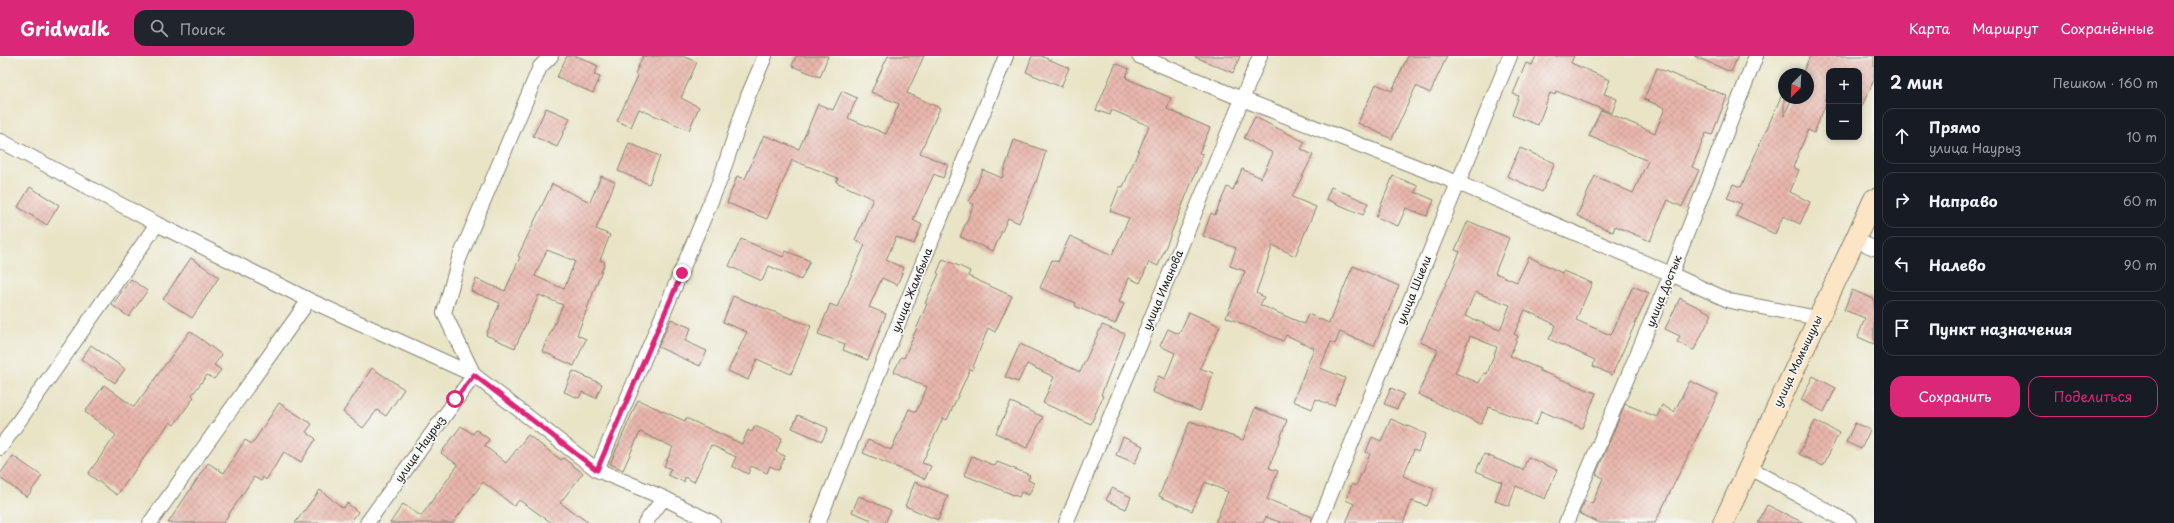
<!DOCTYPE html>
<html lang="ru">
<head>
<meta charset="utf-8">
<style>
  body { margin:0; font-family:"Playpen Sans",sans-serif; background:#20242c; color:#f1f3f6 }
  .controls { position:absolute; right:12px; top:12px; display:grid; overflow:hidden; border-radius:8px; box-shadow:0 2px 6px #0003 }
  .controls button { width:36px; height:36px; display:grid; place-items:center; padding:0; border:0; border-bottom:1px solid #363941; background:#171b24; color:#f1f3f6; font:20px sans-serif }
  .compass { position:absolute; left:1778px; top:12px; width:36px; height:36px; border-radius:50%; background:#171b24; box-shadow:0 2px 6px #0003; rotate:204deg }
  .stop { position:absolute; width:12px; height:12px; margin:-9px; border:3px solid #db2777; border-radius:50%; background:#fff }
  .stop.end { background:#db2777; border-color:#fff; box-shadow:0 1px 4px #0008 }
  .list { margin:0; padding:0; list-style:none }
  h2 { display:flex; justify-content:space-between; align-items:center; height:52px; margin:0; padding:0 16px; font-size:17px }
  h2 small { font-size:13px; font-weight:400; color:#9ea1a6 }
  .list li { display:grid; grid-template-columns:26px 1fr auto; gap:12px; align-items:center; box-sizing:border-box; height:56px; margin:0 8px 8px; padding:0 8px; border:1px solid #363941; border-radius:12px }
  .list b { display:block; font-size:15px; white-space:nowrap }
  .list p { margin:0; font-size:13px; white-space:nowrap; color:#9ea1a6 }
  .list em { font-size:13px; font-style:normal; color:#9ea1a6 }
  .actions { display:flex; gap:8px; padding:12px 16px }
  .actions a { flex:1; padding:9px 0; border:1px solid #db2777; border-radius:12px; text-align:center; font-size:14px; color:#db2777 }
  .actions .main { background:#db2777; color:#fff }
  .icon { flex:none; width:22px; height:22px; fill:none; stroke:currentColor; stroke-width:2; stroke-linecap:round; stroke-linejoin:round }
  .map { position:relative; flex:none; width:1874px; height:467px; overflow:hidden }
  header { display:flex; align-items:center; gap:24px; box-sizing:border-box; height:56px; padding:0 20px; background:#db2777; color:#fff }
  header strong { font-size:19px }
  nav { display:flex; gap:22px; margin-inline-start:auto; font-size:14px }
  .search { width:280px; height:36px; background:#20242c; display:flex; align-items:center; gap:10px; box-sizing:border-box; padding:0 14px; border-radius:12px; color:#9ea1a6; font-size:15px }
  main { display:flex }
  aside { flex:1; background:#171b24 }
  .map>svg:first-child { display:block }
  .building { fill:url(#building-cross-hatch); fill-rule:evenodd }
  .lines { fill:none; stroke-linecap:round; stroke-linejoin:round }
  .street-casing { stroke:#828071; stroke-width:16 }
  .secondary-casing { stroke:#828071; stroke-width:22 }
  .street { stroke:#fff; stroke-width:14 }
  .secondary { stroke:#fce5c4; stroke-width:20 }
  .route { stroke:#db2777; stroke-width:5 }
  .labels { text-anchor:middle; stroke-width:3.5; stroke-linejoin:round; paint-order:stroke }
  .street-label { font-size:11px; fill:#1c1c1c; stroke:#f6f6f2 }
</style>
</head>
<body>
<header>
<strong>Gridwalk</strong>
<div class="search"><svg class="icon" aria-label="search" viewBox="0 0 24 24"><circle cx="10" cy="10" r="6"/><path d="M15 15l6 6"/></svg>Поиск</div>
<nav><a>Карта</a><a>Маршрут</a><a>Сохранённые</a></nav>
</header>
<main>
<div class="map">
<svg width="1874" height="467" viewBox="0 0 1874 467">
  <defs>
    <pattern id="building-cross-hatch" width="8" height="8" patternUnits="userSpaceOnUse"><rect width="8" height="8" fill="#e8b5ab"/><path d="M0 0l8 8M0 8l8-8" fill="none" stroke="#c69b93"/></pattern>
  </defs>
  <rect width="100%" height="100%" fill="#f6f6f2"/>
  <filter id="ink" filterUnits="userSpaceOnUse"><feTurbulence type="fractalNoise" baseFrequency=".025" numOctaves="2"/><feDisplacementMap in="SourceGraphic" scale="8" xChannelSelector="R" yChannelSelector="G"/><feConvolveMatrix kernelMatrix="1 2 1 2 8 2 1 2 1" color-interpolation-filters="sRGB"/></filter>
  <filter id="wash" filterUnits="userSpaceOnUse"><feTurbulence type="fractalNoise" baseFrequency=".012" numOctaves="4" result="noise"/><feDisplacementMap in="SourceGraphic" scale="16" xChannelSelector="R" yChannelSelector="G"/><feGaussianBlur stdDeviation="0.9" result="paint"/><feColorMatrix in="noise" values="0 0 0 0 0 0 0 0 0 0 0 0 0 0 0 0 0 1.4 0 .05"/><feComposite in="paint" operator="in"/></filter>
  <g filter="url(#wash)">
    <rect width="100%" height="100%" fill="#e9e4c6"/>
    <g id="blocks">
      <path class="building" d="M 567,0 L 577,0 L 598,10 L 594,19 L 600,21 L 593,37 L 557,21 Z
        M 643,0 L 682,0 L 697,6 L 681,42 L 699,51 L 689,74 L 639,53 L 631,71 L 617,65 L 638,20 L 635,18 Z
        M 796,0 L 828,0 L 820,21 L 792,10 Z
        M 888,0 L 924,0 L 907,37 L 940,52 L 920,97 L 948,109 L 943,122 L 934,118 L 913,164 L 922,169 L 914,188 L 896,181 L 886,204 L 904,212 L 897,229 L 882,222 L 869,251 L 886,258 L 868,304 L 843,294 L 845,288 L 818,278 L 830,248 L 837,251 L 865,189 L 855,184 L 873,143 L 836,126 L 838,122 L 792,104 L 767,163 L 727,147 L 737,120 L 745,123 L 764,79 L 799,93 L 818,48 L 833,54 L 842,35 L 857,42 L 848,62 L 886,78 L 899,48 L 871,36 Z
        M 1032,0 L 1041,0 L 1069,12 L 1061,31 L 1026,16 Z
        M 1193,0 L 1240,0 L 1233,17 Z
        M 1408,0 L 1447,0 L 1430,37 L 1416,30 L 1392,83 L 1358,67 L 1376,28 L 1392,35 Z
        M 1536,0 L 1574,0 L 1571,7 L 1610,24 L 1604,38 L 1617,43 L 1612,57 L 1556,35 L 1555,39 L 1550,37 L 1538,69 L 1512,59 L 1519,40 L 1513,38 L 1526,7 L 1532,9 Z
        M 1694,0 L 1738,0 L 1731,16 Z
        M 1810,0 L 1874,0 L 1874,24 L 1859,56 L 1859,15 L 1829,15 L 1829,33 L 1824,44 L 1827,45 L 1814,77 L 1808,74 L 1793,111 L 1799,114 L 1790,136 L 1810,146 L 1800,168 L 1783,160 L 1775,178 L 1736,160 L 1742,148 L 1727,142 L 1733,128 L 1741,131 L 1784,34 L 1784,60 L 1792,42 L 1808,42 L 1808,18 L 1802,18 Z
        M 1116,7 L 1129,13 L 1126,22 L 1171,42 L 1167,53 L 1210,72 L 1199,97 L 1203,98 L 1158,210 L 1149,206 L 1140,227 L 1129,222 L 1119,246 L 1124,248 L 1115,268 L 1075,250 L 1076,247 L 1040,232 L 1052,204 L 1058,206 L 1070,180 L 1112,199 L 1129,162 L 1110,155 L 1120,130 L 1123,131 L 1149,70 L 1112,54 L 1110,59 L 1096,54 Z
        M 1657,12 L 1727,40 L 1712,79 L 1706,77 L 1692,111 L 1699,114 L 1682,151 L 1668,144 L 1650,185 L 1615,170 L 1613,176 L 1577,160 L 1595,120 L 1633,137 L 1648,105 L 1589,80 L 1601,54 L 1655,77 L 1665,52 L 1644,43 Z
        M 546,52 L 570,62 L 557,91 L 533,80 Z
        M 1255,61 L 1305,86 L 1301,93 L 1313,99 L 1292,141 L 1316,151 L 1295,200 L 1273,189 L 1256,237 L 1264,241 L 1260,249 L 1304,268 L 1308,258 L 1329,267 L 1353,210 L 1399,230 L 1374,290 L 1340,276 L 1335,288 L 1331,286 L 1320,312 L 1345,322 L 1334,350 L 1316,343 L 1312,353 L 1293,345 L 1314,292 L 1286,279 L 1283,285 L 1226,261 L 1245,215 L 1230,210 L 1236,192 L 1203,180 L 1211,157 L 1215,159 L 1227,131 L 1233,134 L 1242,113 L 1261,122 L 1273,97 L 1244,82 Z
        M 1014,84 L 1046,95 L 1036,126 L 1019,167 L 1008,162 L 993,195 L 960,181 L 974,148 L 969,146 L 983,114 L 1002,122 Z
        M 629,87 L 660,100 L 649,128 L 618,115 Z
        M 1520,92 L 1555,107 L 1542,136 L 1507,120 Z
        M 601,120 L 615,126 L 596,173 L 610,179 L 600,204 L 605,206 L 577,279 L 586,283 L 574,310 L 542,295 L 563,249 L 539,239 L 515,292 L 486,279 L 500,247 L 471,235 L 476,223 L 505,235 L 520,201 L 518,200 L 552,128 L 590,146 ZM 547,194 L 575,205 L 564,233 L 535,220 Z
        M 1393,120 L 1418,130 L 1415,136 L 1434,144 L 1427,160 L 1406,152 L 1398,170 L 1376,161 Z
        M 30,131 L 59,149 L 47,169 L 18,151 Z
        M 1331,131 L 1368,147 L 1363,159 L 1326,143 Z
        M 1468,165 L 1509,182 L 1495,217 L 1517,226 L 1529,201 L 1562,217 L 1563,215 L 1592,227 L 1576,264 L 1608,278 L 1611,279 L 1633,230 L 1649,237 L 1612,319 L 1593,310 L 1595,304 L 1549,283 L 1556,269 L 1525,254 L 1514,278 L 1518,280 L 1510,300 L 1540,313 L 1540,315 L 1596,337 L 1582,372 L 1541,355 L 1536,369 L 1489,351 L 1481,368 L 1418,338 L 1438,294 L 1420,286 L 1460,196 L 1455,194 ZM 1475,236 L 1510,249 L 1500,274 L 1465,260 ZM 1470,280 L 1497,291 L 1487,318 L 1484,317 L 1479,327 L 1455,317 Z
        M 741,183 L 783,201 L 786,195 L 810,205 L 801,224 L 769,210 L 762,225 L 729,210 Z
        M 191,202 L 219,221 L 192,262 L 163,243 Z
        M 943,203 L 970,215 L 968,220 L 1012,240 L 995,276 L 988,272 L 972,314 L 970,313 L 947,364 L 943,362 L 922,407 L 931,410 L 925,423 L 863,397 L 868,384 L 891,394 L 909,353 L 916,356 L 927,331 L 894,316 L 901,301 L 904,302 L 927,248 L 925,247 L 939,218 L 937,217 Z
        M 131,223 L 147,235 L 129,261 L 112,249 Z
        M 1852,234 L 1874,243 L 1874,288 L 1858,281 L 1865,262 L 1844,254 Z
        M 733,240 L 811,270 L 791,318 L 757,303 L 748,324 L 728,315 L 747,276 L 723,266 Z
        M 1680,242 L 1712,258 L 1694,294 L 1677,286 L 1680,280 L 1665,273 Z
        M 1189,256 L 1220,270 L 1200,312 L 1213,317 L 1200,355 L 1152,336 L 1158,320 L 1165,323 L 1175,297 L 1160,290 L 1168,273 L 1179,278 Z
        M 671,263 L 691,272 L 685,285 L 707,295 L 700,310 L 658,291 Z
        M 1102,269 L 1125,278 L 1101,339 L 1103,340 L 1091,368 L 1043,347 L 1054,321 L 1027,308 L 1018,326 L 1005,321 L 1020,288 L 1080,316 Z
        M 190,275 L 222,299 L 214,309 L 221,314 L 214,323 L 207,319 L 192,339 L 194,341 L 174,369 L 170,366 L 117,439 L 88,418 L 116,379 L 85,356 L 104,329 L 134,351 Z
        M 91,289 L 125,313 L 115,327 L 81,303 Z
        M 372,312 L 404,333 L 386,360 L 377,354 L 363,372 L 343,356 Z
        M 573,315 L 602,328 L 596,342 L 582,336 L 579,342 L 564,336 Z
        M 1813,320 L 1836,332 L 1824,356 L 1801,344 Z
        M 1690,325 L 1718,338 L 1655,467 L 1600,467 L 1579,457 L 1585,445 L 1592,448 L 1603,422 L 1596,418 L 1625,348 L 1657,361 L 1662,349 L 1674,356 Z
        M 1391,332 L 1404,338 L 1397,353 L 1384,348 Z
        M 638,344 L 685,365 L 686,362 L 742,388 L 748,374 L 752,376 L 755,370 L 782,382 L 776,396 L 785,400 L 779,414 L 770,410 L 767,417 L 751,410 L 748,418 L 732,410 L 736,401 L 711,389 L 694,426 L 685,421 L 684,426 L 668,419 L 671,413 L 664,410 L 673,391 L 640,376 L 623,414 L 610,408 Z
        M 1011,346 L 1043,361 L 1027,392 L 996,377 Z
        M 279,347 L 312,368 L 306,376 L 316,383 L 301,406 L 284,396 L 266,424 L 263,421 L 261,425 L 254,421 L 223,467 L 168,467 L 208,407 L 224,417 L 245,384 L 252,388 Z
        M 1255,352 L 1287,364 L 1269,412 L 1278,415 L 1267,443 L 1312,461 L 1311,467 L 1282,467 L 1266,461 L 1263,467 L 1215,467 L 1228,436 L 1205,426 L 1192,455 L 1159,440 L 1190,365 L 1243,384 Z
        M 798,359 L 828,372 L 822,385 L 792,372 Z
        M 1391,363 L 1426,378 L 1418,396 L 1414,394 L 1403,420 L 1434,433 L 1427,450 L 1412,445 L 1403,467 L 1346,467 L 1354,448 L 1346,444 L 1352,428 L 1356,430 L 1370,398 L 1366,396 L 1372,381 L 1381,385 Z
        M 1815,365 L 1839,377 L 1823,410 L 1799,398 Z
        M 1855,367 L 1870,374 L 1861,393 L 1846,386 Z
        M 461,370 L 473,378 L 476,374 L 489,383 L 485,390 L 506,407 L 528,379 L 561,404 L 563,402 L 583,417 L 560,447 L 589,467 L 552,467 L 519,444 L 514,450 L 483,426 L 453,467 L 390,467 L 403,448 L 421,460 L 458,409 L 441,397 Z
        M 1123,381 L 1143,390 L 1135,407 L 1116,399 Z
        M 1484,398 L 1523,414 L 1528,401 L 1557,414 L 1545,443 L 1516,430 L 1509,450 L 1495,445 L 1502,426 L 1476,415 Z
        M 13,400 L 42,420 L 27,441 L 0,422 L 0,418 Z
        M 972,400 L 995,410 L 997,406 L 1030,419 L 1028,424 L 1034,427 L 1029,439 L 1021,436 L 1019,441 L 964,419 Z
        M 915,426 L 948,440 L 938,464 L 905,450 Z
        M 1112,432 L 1131,441 L 1126,453 L 1106,444 Z
        M 320,434 L 343,452 L 347,447 L 358,456 L 350,467 L 295,467 Z
        M 859,440 L 891,454 L 885,467 L 879,467 L 852,456 Z
        M 1767,449 L 1804,467 L 1758,467 Z"/>
    </g>
  </g>
  <g filter="url(#ink)">
    <use href="#blocks" fill-opacity="0" stroke="#828071" stroke-width="1"/>
    <g class="lines">
      <defs>
        <path id="street" d="M 1139,0 L 1242,43 L 1458,127 L 1671,218 L 1730,245 L 1818,262
          M 0,87 L 1,85 L 157,168
          M 1855,184 L 1874,192
          M 474,319 L 444,257 L 459,203 L 540,11 L 551,0
          M 0,392 L 157,168 L 309,244 L 474,319 L 597,414 L 664,442 L 713,467
          M 1748,411 L 1849,467
          M 597,414 L 720,124 L 748,40 L 765,0
          M 150,467 L 309,244
          M 367,467 L 474,319
          M 645,467 L 664,442
          M 818,467 L 1006,0
          M 1066,467 L 1260,0
          M 1319,467 L 1510,0
          M 1566,467 L 1671,218 L 1756,0"/>
        <path id="secondary" d="M 1723,467 L 1874,143"/>
      </defs>
      <use href="#street" class="street-casing"/>
      <use href="#secondary" class="secondary-casing"/>
      <use href="#street" class="street"/>
      <use href="#secondary" class="secondary"/>
    </g>
  </g>
  <g class="lines" filter="url(#ink)">
    <path class="route" d="M 455,343 L 474,319 L 597,414 L 682,217"/>
  </g>
  <g class="labels">
    <g class="street-label">
      <text transform="translate(912 234) rotate(-68)" y="4">улица Жамбыла</text>
      <text transform="translate(1163 234) rotate(-67)" y="4">улица Иманова</text>
      <text transform="translate(1414 234) rotate(-68)" y="4">улица Шиели</text>
      <text transform="translate(1664 235) rotate(-68)" y="4">улица Достык</text>
      <text transform="translate(1798 305) rotate(-65)" y="4">улица Момышулы</text>
      <text transform="translate(420 393) rotate(-55)" y="4">улица Наурыз</text>
    </g>
  </g>
</svg>
<div class="controls">
<button>+</button>
<button>−</button>
</div>
<svg class="compass" viewBox="-18 -18 36 36"><path d="M0-13l5 13h-10z" fill="#e53935"/><path d="M0 13l5-13h-10z" fill="#9ea1a6"/></svg>
<div class="stop" style="left:455px;top:343px"></div>
<div class="stop end" style="left:682px;top:217px"></div>
</div>
<aside>
<h2>2 мин<small>Пешком · 160 m</small></h2>
<ul class="list">
<li><svg class="icon" aria-label="ahead" viewBox="0 0 24 24"><path d="M12 20V5M6 11l6-6 6 6"/></svg><div><b>Прямо</b><p>улица Наурыз</p></div><em>10 m</em></li>
<li><svg class="icon" aria-label="right" viewBox="0 0 24 24"><path d="M7 20v-9h11M14 6l5 5-5 5"/></svg><div><b>Направо</b></div><em>60 m</em></li>
<li><svg class="icon" aria-label="left" viewBox="0 0 24 24"><path d="M17 20v-9H6M10 6l-5 5 5 5"/></svg><div><b>Налево</b></div><em>90 m</em></li>
<li><svg class="icon" aria-label="arrive" viewBox="0 0 24 24"><path d="M6 21V4h12l-3 4 3 4H6"/></svg><div><b>Пункт назначения</b></div></li>
</ul>
<div class="actions"><a class="main">Сохранить</a><a>Поделиться</a></div>
</aside>
</main>
</body>
</html>
